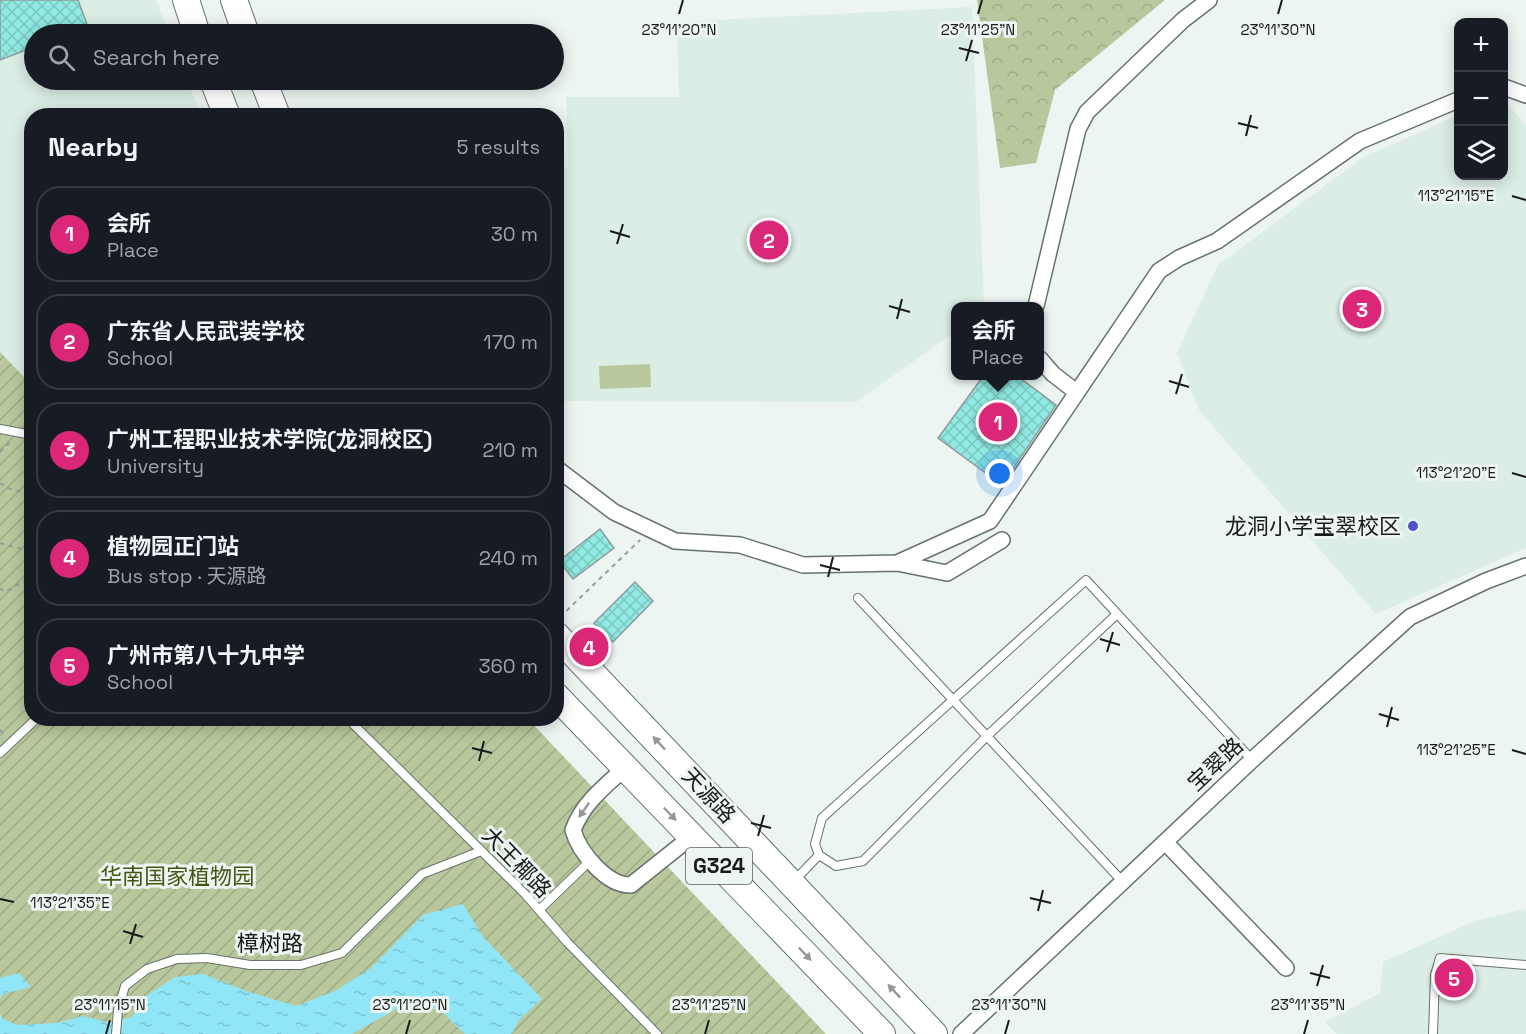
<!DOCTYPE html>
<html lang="en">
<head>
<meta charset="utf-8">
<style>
  body { margin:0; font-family:"Space Grotesk","Noto Sans SC",sans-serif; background:#242831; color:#f1f3f6 }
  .controls { position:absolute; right:18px; top:18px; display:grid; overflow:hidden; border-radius:12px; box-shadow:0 3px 15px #0003 }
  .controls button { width:54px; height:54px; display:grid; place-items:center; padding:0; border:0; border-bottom:2px solid #363941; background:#171b24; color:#f1f3f6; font:30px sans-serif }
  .you { position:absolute; left:1000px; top:474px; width:21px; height:21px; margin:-15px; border:4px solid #fff; border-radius:50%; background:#1a73e8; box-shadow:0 0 0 9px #1a73e833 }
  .badge { display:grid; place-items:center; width:39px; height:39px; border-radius:50%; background:#db2777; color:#fff; font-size:20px; font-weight:700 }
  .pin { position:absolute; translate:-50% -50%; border:3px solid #fff; box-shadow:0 2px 6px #0006 }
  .popup { position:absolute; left:951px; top:302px; width:93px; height:78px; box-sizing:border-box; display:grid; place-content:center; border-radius:12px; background:#171b24; filter:drop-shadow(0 2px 4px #0005); font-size:20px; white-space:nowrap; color:#9ea1a6 }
  .popup b { font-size:22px; color:#f1f3f6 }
  .popup::after { content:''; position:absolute; left:50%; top:100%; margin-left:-12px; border:12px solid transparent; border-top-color:#171b24 }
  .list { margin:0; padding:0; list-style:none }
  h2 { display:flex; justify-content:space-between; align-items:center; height:78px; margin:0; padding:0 24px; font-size:26px }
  h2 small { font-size:20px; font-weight:400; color:#9ea1a6 }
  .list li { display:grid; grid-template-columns:39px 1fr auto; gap:18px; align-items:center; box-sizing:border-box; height:96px; margin:0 12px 12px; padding:0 12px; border:2px solid #363941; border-radius:24px }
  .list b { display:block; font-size:22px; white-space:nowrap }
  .list p { margin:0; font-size:20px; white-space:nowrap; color:#9ea1a6 }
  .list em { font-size:20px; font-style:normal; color:#9ea1a6 }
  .icon { flex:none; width:33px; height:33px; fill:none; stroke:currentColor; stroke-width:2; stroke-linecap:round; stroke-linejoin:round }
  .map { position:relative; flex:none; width:1526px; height:1034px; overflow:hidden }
  .search { position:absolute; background:#171b24; box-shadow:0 3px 15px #0003; left:24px; top:24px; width:540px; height:66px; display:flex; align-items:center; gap:15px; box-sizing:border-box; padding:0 21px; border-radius:33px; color:#9ea1a6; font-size:22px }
  .panel { position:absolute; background:#171b24; box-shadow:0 3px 15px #0003; left:24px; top:108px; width:540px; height:618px; border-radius:24px }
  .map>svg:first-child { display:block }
  .built { fill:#dbede5 }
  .forest { fill:url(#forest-crowns) }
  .park { fill:#b8c89c }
  .garden { fill:url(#garden-furrows) }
  .water { fill:url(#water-ripples) }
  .building { fill:url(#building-cross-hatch); stroke:#919b9a; stroke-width:1.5 }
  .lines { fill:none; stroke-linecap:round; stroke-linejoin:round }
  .service-casing { stroke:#68716d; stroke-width:10 }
  .minor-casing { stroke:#68716d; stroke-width:18 }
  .trunk-casing { stroke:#68716d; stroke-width:28 }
  .path { stroke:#979d9b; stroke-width:2; stroke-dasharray:4.5 4.5; stroke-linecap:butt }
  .service { stroke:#fff; stroke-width:8 }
  .minor { stroke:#fff; stroke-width:15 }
  .trunk { stroke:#fff; stroke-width:26 }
  .oneway { fill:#979898 }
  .ticks { fill:none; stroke:#181b1a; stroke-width:2 }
  .poi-dot { fill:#4f51c7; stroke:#ecf5f1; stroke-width:2 }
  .labels { text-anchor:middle; stroke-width:6; stroke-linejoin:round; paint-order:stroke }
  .shield { fill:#ecf5f1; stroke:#585c5a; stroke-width:1.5 }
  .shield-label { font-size:21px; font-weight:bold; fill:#181b1a }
  .poi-label { font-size:22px; fill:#181b1a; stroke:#ecf5f1; text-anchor:end }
  .street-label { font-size:22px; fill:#181b1a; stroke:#ecf5f1 }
  .park-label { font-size:22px; fill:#445613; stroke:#ecf5f1 }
  .ticks-label { font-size:15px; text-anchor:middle; fill:#181b1a; stroke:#ecf5f1; stroke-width:6; stroke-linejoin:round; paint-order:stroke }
</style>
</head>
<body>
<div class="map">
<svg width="1526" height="1034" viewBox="0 0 1526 1034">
  <defs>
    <pattern id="forest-crowns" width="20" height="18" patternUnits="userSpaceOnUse" patternTransform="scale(1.5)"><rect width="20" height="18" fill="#b8c89c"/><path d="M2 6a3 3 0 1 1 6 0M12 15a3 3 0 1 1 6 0" fill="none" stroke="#9dab86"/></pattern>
    <pattern id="garden-furrows" width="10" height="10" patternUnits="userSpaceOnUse" patternTransform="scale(1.5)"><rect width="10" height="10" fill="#b8c89c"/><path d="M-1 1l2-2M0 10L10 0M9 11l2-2" fill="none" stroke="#9dab86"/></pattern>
    <pattern id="water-ripples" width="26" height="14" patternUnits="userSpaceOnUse" patternTransform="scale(1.5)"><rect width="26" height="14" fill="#90e6f7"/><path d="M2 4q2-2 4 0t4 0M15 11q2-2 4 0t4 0" fill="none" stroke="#7bc5d3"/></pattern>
    <pattern id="building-cross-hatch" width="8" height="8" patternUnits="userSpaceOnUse" patternTransform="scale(1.5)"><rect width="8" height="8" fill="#90e9e2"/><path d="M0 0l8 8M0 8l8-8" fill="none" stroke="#7bc7c1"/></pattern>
  </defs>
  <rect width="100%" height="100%" fill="#ecf5f1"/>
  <path class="built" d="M 0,0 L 156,0 L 170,34 L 34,34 L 34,80 L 187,80 L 201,115 L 32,116 L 31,384 L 0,352 Z
    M 972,7 L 984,306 L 956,306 L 956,331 L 856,402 L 559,401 L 557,403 L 556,170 L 568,168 L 566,97 L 679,97 L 677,22 Z
    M 1504,100 L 1526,125 L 1526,548 L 1376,614 L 1199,410 L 1177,353 L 1218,265 L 1364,157 L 1458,115 L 1458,176 L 1504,176 Z
    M 1526,909 L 1526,1034 L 1337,1034 L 1325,1022 L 1380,993 L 1383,962 L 1475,921 Z"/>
  <path class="forest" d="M 977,0 L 1165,0 L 1055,90 L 1036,163 L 1000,168 Z"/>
  <path class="park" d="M 650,364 L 651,387 L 600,389 L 599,366 Z"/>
  <path class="garden" d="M 0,352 L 31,384 L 32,718 L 528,719 L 826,1034 L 0,1034 Z"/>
  <path class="water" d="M 463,904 L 483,937 L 542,999 L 519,1020 L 512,1034 L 465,1034 L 439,1009 L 396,1009 L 352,1034 L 0,1034 L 0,1013 L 3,1019 L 18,1025 L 56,1023 L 84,1016 L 109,1023 L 132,1017 L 143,998 L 175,977 L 203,974 L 246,991 L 296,1006 L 337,990 L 371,968 L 423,915 Z
    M 19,973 L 31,987 L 3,994 L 0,999 L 0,978 Z"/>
  <path class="building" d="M 0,0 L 78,0 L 88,27 L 67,34 L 34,34 L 34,47 L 0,60 Z
    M 984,375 L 1016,375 L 1056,405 L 1002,485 L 938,438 Z
    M 600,529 L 614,548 L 573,579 L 559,561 Z
    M 635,582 L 653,601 L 613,642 L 594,623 Z"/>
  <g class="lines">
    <defs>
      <path id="service" d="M 0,429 L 32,435
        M 858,598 L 1122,881
        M 347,718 L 526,895 L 567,942 L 657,1034
        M 0,753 L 37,718
        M 819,855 L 815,844 L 822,818 L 1086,580 L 1252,760
        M 793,882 L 819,855 L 836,866 L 863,861 L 987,736 L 1117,614
        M 539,910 L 592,859
        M 116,1034 L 118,1010 L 125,986 L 147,969 L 177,959 L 207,958 L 250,965 L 301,965 L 342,953 L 422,874 L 481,851
        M 1433,1034 L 1435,975 L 1440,958 L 1526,965"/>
      <path id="minor" d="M 1504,87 L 1526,95
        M 1036,306 L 1078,129 L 1087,112 L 1183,20 L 1209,0
        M 1040,359 L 1053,374 L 1075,391
        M 556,468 L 614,512 L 675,541 L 740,545 L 803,565 L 897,563 L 990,521 L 1159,271 L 1179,258 L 1217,241 L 1360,141 L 1458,100
        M 897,563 L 947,573 L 1002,540
        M 625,768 C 604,787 583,803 573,830 C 579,852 607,886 631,885 L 691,837
        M 1165,842 L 1286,968
        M 961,1034 L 1252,760 L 1410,617 L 1486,581 L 1526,566"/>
      <path id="trunk" d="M 186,0 L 197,34
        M 234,0 L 246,34
        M 213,80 L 227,116
        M 263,80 L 277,116
        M 556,635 L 934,1034
        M 556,696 L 882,1034"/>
    </defs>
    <use href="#service" class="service-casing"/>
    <use href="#minor" class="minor-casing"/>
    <use href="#trunk" class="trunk-casing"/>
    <path class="path" d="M 0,452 L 11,441
      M 0,483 L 8,488 L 32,495
      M 0,543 L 32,552
      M 0,588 L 5,592 L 32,577
      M 560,617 L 640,540
      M 0,730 L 6,736"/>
    <use href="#service" class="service"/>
    <use href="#minor" class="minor"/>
    <use href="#trunk" class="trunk"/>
  </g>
  <defs><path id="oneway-solid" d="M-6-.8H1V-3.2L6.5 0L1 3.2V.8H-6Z" transform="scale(1.5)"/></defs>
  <g class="oneway">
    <use href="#oneway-solid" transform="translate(659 743) rotate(-133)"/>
    <use href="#oneway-solid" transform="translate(584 810) rotate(125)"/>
    <use href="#oneway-solid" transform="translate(670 814) rotate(46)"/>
    <use href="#oneway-solid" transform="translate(805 954) rotate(46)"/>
    <use href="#oneway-solid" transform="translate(894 991) rotate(-133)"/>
  </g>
  <path class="ticks" d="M 679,14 L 683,0M 978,14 L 982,0M 1278,14 L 1282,0M 959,48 L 979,53M 966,61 L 972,40M 1238,123 L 1258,128M 1246,136 L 1251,115M 1512,196 L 1526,200M 610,231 L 630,237M 617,244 L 623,224M 889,306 L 910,312M 897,319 L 902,299M 1169,381 L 1189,387M 1176,394 L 1182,374M 1512,473 L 1526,477M 820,565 L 840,570M 828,577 L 833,557M 1100,639 L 1120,645M 1107,652 L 1113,632M 1379,714 L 1399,720M 1387,727 L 1392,707M 472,748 L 492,753M 1512,750 L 1526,754M 479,761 L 484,741M 751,823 L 771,828M 758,836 L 764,815M 1030,898 L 1051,903M 0,899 L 14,902M 1038,911 L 1043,890M 123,931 L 143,937M 130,944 L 136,924M 1310,973 L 1330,978M 1317,986 L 1323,965M 106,1034 L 110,1020M 406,1034 L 410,1020M 705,1034 L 709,1020M 1005,1034 L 1009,1020M 1304,1034 L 1308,1020"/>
  <circle class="poi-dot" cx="1413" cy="526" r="6"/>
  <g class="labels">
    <rect class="shield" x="686" y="848" width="66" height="36" rx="4.5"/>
    <g class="shield-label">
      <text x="719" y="873">G324</text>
    </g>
    <g class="poi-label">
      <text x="1401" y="534">龙洞小学宝翠校区</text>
    </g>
    <g class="street-label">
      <text transform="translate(1215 764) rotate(-43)" y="8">宝翠路</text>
      <text transform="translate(709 795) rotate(47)" y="8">天源路</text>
      <text transform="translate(517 862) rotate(46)" y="8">大王椰路</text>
      <text x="270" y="951">樟树路</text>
    </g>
    <g class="park-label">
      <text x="177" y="884">华南国家植物园</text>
    </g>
  </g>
  <g class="ticks-label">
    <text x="679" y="35">23°11'20"N</text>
    <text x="978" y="35">23°11'25"N</text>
    <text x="1278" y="35">23°11'30"N</text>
    <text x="1456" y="201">113°21'15"E</text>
    <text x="1456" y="478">113°21'20"E</text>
    <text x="1456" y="755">113°21'25"E</text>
    <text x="70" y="908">113°21'35"E</text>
    <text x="110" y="1010">23°11'15"N</text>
    <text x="410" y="1010">23°11'20"N</text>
    <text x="709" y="1010">23°11'25"N</text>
    <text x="1009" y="1010">23°11'30"N</text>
    <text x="1308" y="1010">23°11'35"N</text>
  </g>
</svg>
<div class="controls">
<button>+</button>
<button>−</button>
<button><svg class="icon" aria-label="layers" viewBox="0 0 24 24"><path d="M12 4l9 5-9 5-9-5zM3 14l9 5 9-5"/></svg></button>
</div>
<div class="you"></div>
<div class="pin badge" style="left:998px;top:422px">1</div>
<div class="popup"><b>会所</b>Place</div>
<div class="pin badge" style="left:769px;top:240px">2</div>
<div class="pin badge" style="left:1362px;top:309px">3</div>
<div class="pin badge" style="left:589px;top:647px">4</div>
<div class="pin badge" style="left:1454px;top:978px">5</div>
<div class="search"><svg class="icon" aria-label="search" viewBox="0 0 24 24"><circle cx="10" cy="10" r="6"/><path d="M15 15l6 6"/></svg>Search here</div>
<section class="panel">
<h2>Nearby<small>5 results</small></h2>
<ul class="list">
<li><span class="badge">1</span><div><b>会所</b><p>Place</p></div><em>30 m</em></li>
<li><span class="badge">2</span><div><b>广东省人民武装学校</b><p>School</p></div><em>170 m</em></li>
<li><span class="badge">3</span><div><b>广州工程职业技术学院(龙洞校区)</b><p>University</p></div><em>210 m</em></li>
<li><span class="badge">4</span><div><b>植物园正门站</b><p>Bus stop · 天源路</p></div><em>240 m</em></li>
<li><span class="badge">5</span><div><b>广州市第八十九中学</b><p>School</p></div><em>360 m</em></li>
</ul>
</section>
</div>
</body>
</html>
